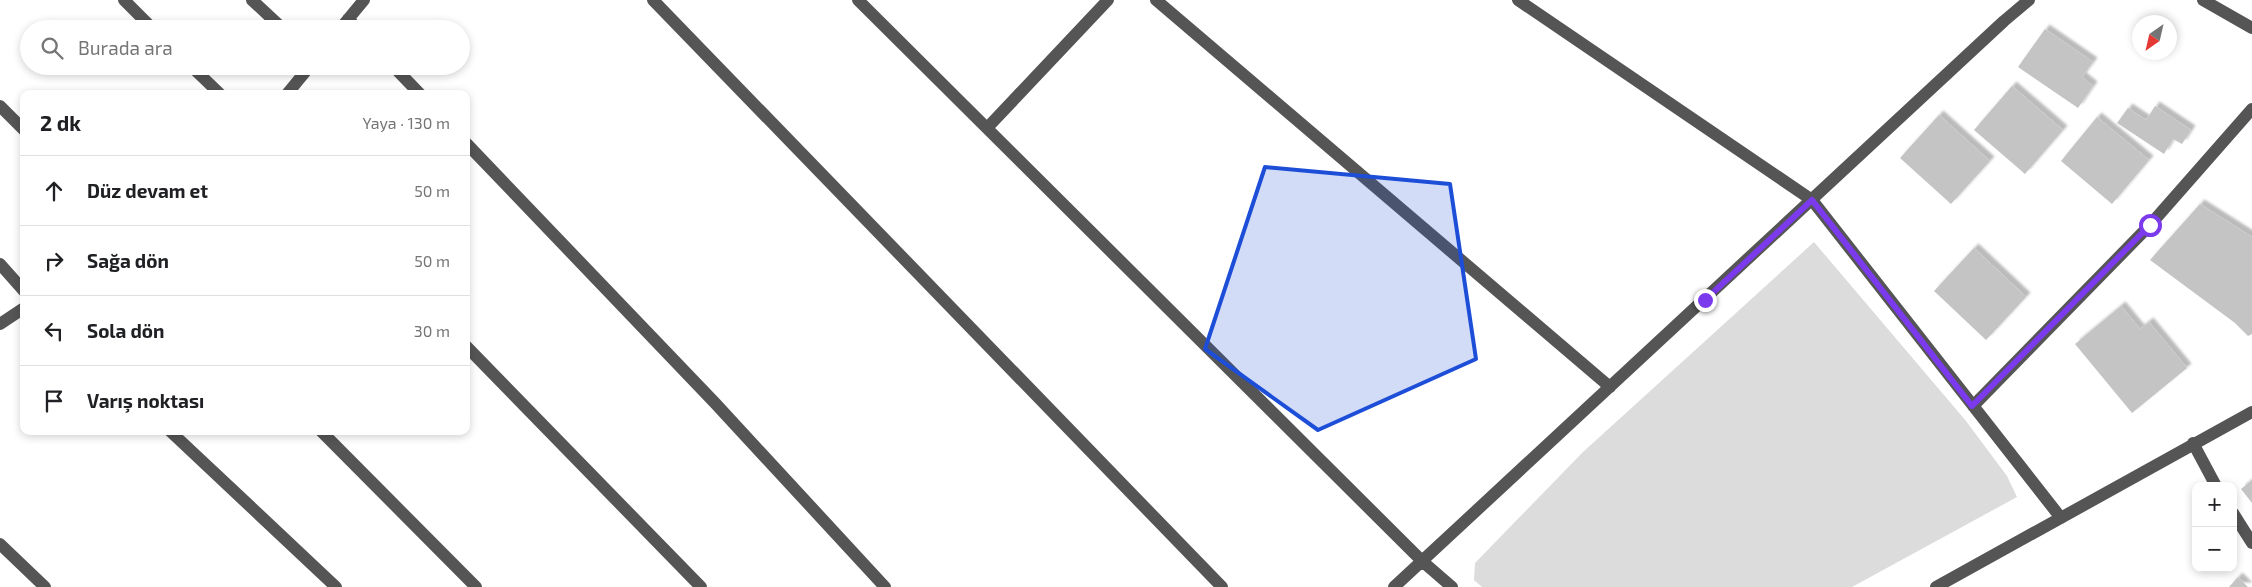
<!DOCTYPE html>
<html lang="tr">
<head>
<meta charset="utf-8">
<style>
  body { margin:0; font-family:"Exo 2",sans-serif; background:#f6f6f6; color:#202124 }
  .controls { position:absolute; right:15px; bottom:15px; display:grid; overflow:hidden; border-radius:10px; box-shadow:0 2px 8px #0003 }
  .controls button { width:45px; height:45px; display:grid; place-items:center; padding:0; border:0; border-bottom:1px solid #e0e0e0; background:#fff; color:#202124; font:25px sans-serif }
  .compass { position:absolute; left:2132px; top:15px; width:45px; height:45px; border-radius:50%; background:#fff; box-shadow:0 2px 8px #0003; rotate:214deg }
  .stop { position:absolute; width:15px; height:15px; margin:-11px; border:4px solid #7c3aed; border-radius:50%; background:#fff }
  .stop.end { background:#7c3aed; border-color:#fff; box-shadow:0 1px 5px #0008 }
  .list { margin:0; padding:0; list-style:none }
  h2 { display:flex; justify-content:space-between; align-items:center; height:65px; margin:0; padding:0 20px; font-size:21px }
  h2 small { font-size:16px; font-weight:400; color:#757577 }
  .list li { display:grid; grid-template-columns:32px 1fr auto; gap:15px; align-items:center; box-sizing:border-box; height:70px; padding:0 20px; border-top:1px solid #e0e0e0 }
  .list b { display:block; font-size:19px; white-space:nowrap }
  .list em { font-size:16px; font-style:normal; color:#757577 }
  .icon { flex:none; width:28px; height:28px; fill:none; stroke:currentColor; stroke-width:2; stroke-linecap:round; stroke-linejoin:round }
  .map { position:relative; flex:none; width:2252px; height:587px; overflow:hidden }
  .search { position:absolute; background:#fff; box-shadow:0 2px 8px #0003; left:20px; top:20px; width:450px; height:55px; display:flex; align-items:center; gap:12px; box-sizing:border-box; padding:0 18px; border-radius:28px; color:#757577; font-size:19px }
  .panel { position:absolute; background:#fff; box-shadow:0 2px 8px #0003; left:20px; top:90px; width:450px; height:345px; border-radius:10px }
  .map>svg:first-child { display:block }
  .green { fill:#dcdcdc }
  .building { fill:#c4c4c4; filter:url(#shadow) }
  .lines { fill:none; stroke-linecap:round; stroke-linejoin:round }
  .minor { stroke:#555; stroke-width:12 }
  .route { stroke:#7c3aed; stroke-width:6 }
  .marked { fill:#1d4ed8; fill-opacity:0.2; stroke:#1d4ed8; stroke-width:4; stroke-linejoin:round }
</style>
</head>
<body>
<div class="map">
<svg width="2252" height="587" viewBox="0 0 2252 587">
  <defs>
    <filter id="shadow"><feDropShadow dx="4.5" dy="-4.5" stdDeviation="1" flood-color="#0004"/></filter>
  </defs>
  <rect width="100%" height="100%" fill="#fff"/>
  <path class="green" d="M 1814,242 L 1966,421 L 2007,476 L 2017,497 L 1852,587 L 1482,587 L 1474,580 L 1475,563 L 1583,452 Z"/>
  <path class="building" d="M 2045,29 L 2093,62 L 2082,77 L 2093,86 L 2078,108 L 2018,67 Z
    M 2012,86 L 2063,130 L 2025,174 L 1974,130 Z
    M 2155,106 L 2191,130 L 2182,144 L 2173,139 L 2164,154 L 2117,123 L 2128,108 L 2146,120 Z
    M 1939,115 L 1990,161 L 1951,204 L 1900,158 Z
    M 2097,117 L 2149,160 L 2112,204 L 2061,161 Z
    M 2200,204 L 2252,237 L 2252,334 L 2248,336 L 2235,323 L 2150,260 Z
    M 1974,248 L 2026,297 L 1986,340 L 1934,291 Z
    M 2121,306 L 2140,329 L 2149,322 L 2187,368 L 2132,413 L 2075,344 Z
    M 2252,480 L 2252,503 L 2241,489 Z
    M 2238,577 L 2248,587 L 2229,587 Z"/>
  <g class="lines">
    <path class="minor" d="M 124,0 L 153,29
      M 252,0 L 283,29
      M 653,0 L 1222,587
      M 858,0 L 1422,561 L 1452,587
      M 1156,0 L 1610,387
      M 1518,0 L 1812,200 L 2061,518
      M 2203,0 L 2252,28
      M 348,19 L 358,29
      M 340,29 L 364,0
      M 191,66 L 220,94
      M 393,66 L 420,94
      M 287,94 L 310,66
      M 0,106 L 24,130
      M 988,127 L 1108,0
      M 466,143 L 715,403 L 885,587
      M 0,264 L 24,291
      M 0,324 L 24,308
      M 466,346 L 701,587
      M 1973,406 L 2150,225 L 2252,109
      M 170,431 L 336,587
      M 321,431 L 476,587
      M 2193,443 L 2216,486
      M 2233,513 L 2252,543
      M 0,544 L 45,587
      M 1394,587 L 2004,21 L 2029,0
      M 1936,587 L 2252,412"/>
  </g>
  <g class="lines">
    <path class="route" d="M 1705,300 L 1812,200 L 1972,406 L 2150,225"/>
  </g>
  <path class="marked" d="M 1265,167 L 1450,184 L 1476,359 L 1318,430 L 1205,349 Z"/>
</svg>
<div class="controls">
<button>+</button>
<button>−</button>
</div>
<svg class="compass" viewBox="-18 -18 36 36"><path d="M0-13l5 13h-10z" fill="#e53935"/><path d="M0 13l5-13h-10z" fill="#757577"/></svg>
<div class="stop" style="left:2150px;top:225px"></div>
<div class="stop end" style="left:1705px;top:300px"></div>
<div class="search"><svg class="icon" aria-label="search" viewBox="0 0 24 24"><circle cx="10" cy="10" r="6"/><path d="M15 15l6 6"/></svg>Burada ara</div>
<section class="panel">
<h2>2 dk<small>Yaya · 130 m</small></h2>
<ul class="list">
<li><svg class="icon" aria-label="ahead" viewBox="0 0 24 24"><path d="M12 20V5M6 11l6-6 6 6"/></svg><div><b>Düz devam et</b></div><em>50 m</em></li>
<li><svg class="icon" aria-label="right" viewBox="0 0 24 24"><path d="M7 20v-9h11M14 6l5 5-5 5"/></svg><div><b>Sağa dön</b></div><em>50 m</em></li>
<li><svg class="icon" aria-label="left" viewBox="0 0 24 24"><path d="M17 20v-9H6M10 6l-5 5 5 5"/></svg><div><b>Sola dön</b></div><em>30 m</em></li>
<li><svg class="icon" aria-label="arrive" viewBox="0 0 24 24"><path d="M6 21V4h12l-3 4 3 4H6"/></svg><div><b>Varış noktası</b></div></li>
</ul>
</section>
</div>
</body>
</html>
